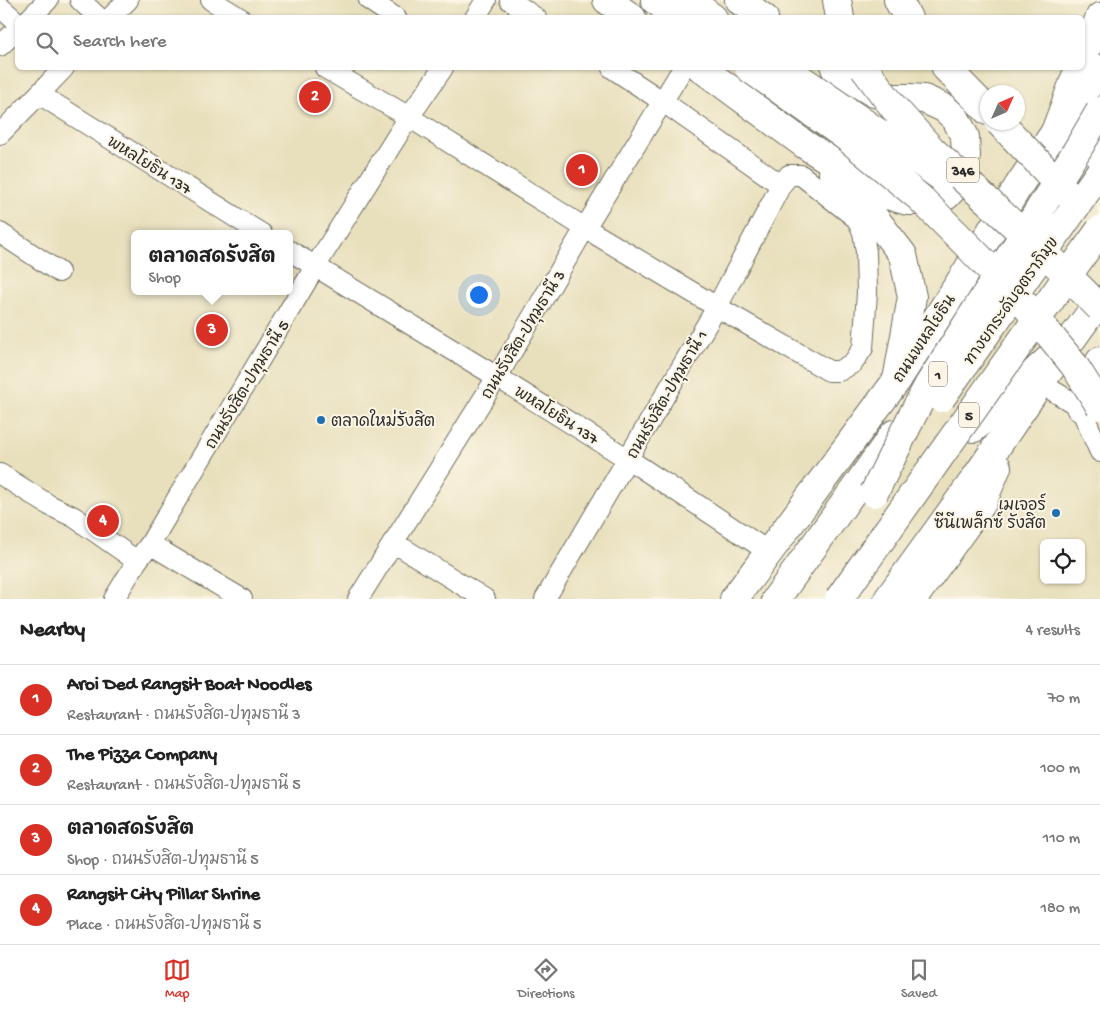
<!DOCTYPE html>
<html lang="en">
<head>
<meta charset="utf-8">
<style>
  body { margin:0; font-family:"Gochi Hand","Playpen Sans Thai",sans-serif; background:#f2f2f2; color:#222 }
  .controls { position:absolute; right:15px; bottom:15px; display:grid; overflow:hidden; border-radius:8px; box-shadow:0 1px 4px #0004 }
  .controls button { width:45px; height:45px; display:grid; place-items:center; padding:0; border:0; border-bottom:1px solid #e0e0e0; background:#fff; color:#222; font:25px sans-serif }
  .compass { position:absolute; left:980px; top:85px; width:45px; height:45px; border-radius:50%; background:#fff; box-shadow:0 1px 4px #0004; rotate:45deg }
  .you { position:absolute; left:478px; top:294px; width:18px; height:18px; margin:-12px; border:4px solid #fff; border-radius:50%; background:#1a73e8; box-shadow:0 0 0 8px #1a73e833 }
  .badge { display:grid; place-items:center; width:32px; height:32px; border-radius:50%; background:#d93025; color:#fff; font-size:16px; font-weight:700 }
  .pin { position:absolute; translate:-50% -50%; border:2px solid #fff; box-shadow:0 1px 5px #0006 }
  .popup { position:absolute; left:131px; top:230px; width:162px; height:65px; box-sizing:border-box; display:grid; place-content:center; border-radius:8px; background:#fff; filter:drop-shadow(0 1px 4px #0005); font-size:16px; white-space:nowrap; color:#767676 }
  .popup b { font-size:19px; color:#222 }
  .popup::after { content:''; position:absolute; left:50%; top:100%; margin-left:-10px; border:10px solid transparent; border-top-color:#fff }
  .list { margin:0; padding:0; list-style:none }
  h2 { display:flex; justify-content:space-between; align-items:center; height:65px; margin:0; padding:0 20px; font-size:21px }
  h2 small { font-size:16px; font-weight:400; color:#767676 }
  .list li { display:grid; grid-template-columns:32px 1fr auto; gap:15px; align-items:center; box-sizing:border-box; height:70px; padding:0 20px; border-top:1px solid #e0e0e0 }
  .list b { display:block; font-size:19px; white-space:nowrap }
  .list p { margin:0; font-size:16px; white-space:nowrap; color:#767676 }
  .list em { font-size:16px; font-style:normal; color:#767676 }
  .icon { flex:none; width:28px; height:28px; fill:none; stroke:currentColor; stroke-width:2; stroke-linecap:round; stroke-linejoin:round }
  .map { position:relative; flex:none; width:1100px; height:599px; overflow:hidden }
  .search { position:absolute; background:#fff; box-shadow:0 1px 4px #0004; left:15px; right:15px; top:15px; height:55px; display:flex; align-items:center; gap:12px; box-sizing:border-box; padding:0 18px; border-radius:8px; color:#767676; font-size:19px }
  .sheet { height:345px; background:#fff }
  nav { display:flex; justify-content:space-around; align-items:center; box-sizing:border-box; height:70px; border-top:1px solid #e0e0e0; background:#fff; font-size:14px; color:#767676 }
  nav a { display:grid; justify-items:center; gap:2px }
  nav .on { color:#d93025 }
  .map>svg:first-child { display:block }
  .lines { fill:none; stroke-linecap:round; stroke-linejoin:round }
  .street-casing { stroke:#6d6a5e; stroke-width:22 }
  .secondary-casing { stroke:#6d6a5e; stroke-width:30 }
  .primary-casing { stroke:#6d6a5e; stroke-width:30 }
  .highway-casing { stroke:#6d6a5e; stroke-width:30 }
  .street { stroke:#fff; stroke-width:20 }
  .secondary { stroke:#fff; stroke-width:28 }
  .primary { stroke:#fff; stroke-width:28 }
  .highway { stroke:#fff; stroke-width:28 }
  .primary-bridge-casing { stroke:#6d6a5e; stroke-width:30; stroke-linecap:butt }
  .highway-bridge-casing { stroke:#6d6a5e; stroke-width:30; stroke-linecap:butt }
  .primary-bridge { stroke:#fff; stroke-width:28 }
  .highway-bridge { stroke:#fff; stroke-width:28 }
  .poi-dot { fill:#1f6fb2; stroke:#fcf5e5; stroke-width:2 }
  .labels { text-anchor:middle; stroke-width:4; stroke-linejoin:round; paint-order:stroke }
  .shield { fill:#fcf5e5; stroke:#6a6863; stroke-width:1 }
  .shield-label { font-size:15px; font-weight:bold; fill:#2b2b2b }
  .street-label { font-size:16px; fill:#2b2b2b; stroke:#fcf5e5 }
  .poi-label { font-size:16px; fill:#2b2b2b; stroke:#fcf5e5; text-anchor:start }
</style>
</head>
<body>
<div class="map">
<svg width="1100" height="599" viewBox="0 0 1100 599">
  <rect width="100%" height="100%" fill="#fcf5e5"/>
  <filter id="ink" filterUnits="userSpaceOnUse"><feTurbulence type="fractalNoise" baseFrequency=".02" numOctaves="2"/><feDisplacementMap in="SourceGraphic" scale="10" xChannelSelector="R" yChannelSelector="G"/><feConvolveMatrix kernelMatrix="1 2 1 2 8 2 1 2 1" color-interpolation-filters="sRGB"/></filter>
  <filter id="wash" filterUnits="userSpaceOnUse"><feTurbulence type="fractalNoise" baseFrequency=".0096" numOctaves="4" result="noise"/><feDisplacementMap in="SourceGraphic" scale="20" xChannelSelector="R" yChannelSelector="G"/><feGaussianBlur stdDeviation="1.12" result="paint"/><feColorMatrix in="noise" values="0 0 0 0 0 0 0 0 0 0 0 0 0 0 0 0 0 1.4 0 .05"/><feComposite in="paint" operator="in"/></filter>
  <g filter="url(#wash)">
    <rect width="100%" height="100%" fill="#e8e0bd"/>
  </g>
  <g filter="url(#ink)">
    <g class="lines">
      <defs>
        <path id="street" d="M 80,0 L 99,18
          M 211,0 L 240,18
          M 369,0 L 396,18
          M 510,0 L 536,18
          M 0,7 L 18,23
          M 30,18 L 48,0
          M 110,18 L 128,0
          M 475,18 L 486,0
          M 0,46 L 18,29
          M 325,68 L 409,117 L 585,228 L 717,307 L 829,371 L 839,371 L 853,363 L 863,348 L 867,293 L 866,252 L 863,232 L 857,219 L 801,175 L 789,175 L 781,185 L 662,101 L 612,68
          M 39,94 L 262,234
          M 0,134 L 39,94 L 64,68
          M 0,233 L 59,272
          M 290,251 L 497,377 L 628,459 L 769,552
          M 1040,383 L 1080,407 L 1100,452
          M 0,474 L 49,505 L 74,517 L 137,561
          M 393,542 L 485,599
          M 150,544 L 242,599
          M 114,599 L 137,561 L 150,544 L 315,267 L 409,117 L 443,68
          M 358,599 L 497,377 L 585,228 L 683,68
          M 545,599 L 717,307 L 781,185"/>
        <path id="secondary" d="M 734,599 L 897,380 L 967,271 L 1019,185 L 1055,132 L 1100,69
          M 888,599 L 972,483 L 1040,383 L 1100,300
          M 913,599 L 982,503 L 997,467"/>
        <path id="primary" d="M 607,0 L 632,18
          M 655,0 L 679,18
          M 689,0 L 713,18
          M 739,0 L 764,18
          M 837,0 L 840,18
          M 1082,60 L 1100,17
          M 701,68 L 804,144 L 854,176 L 884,194 L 908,201 L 923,201 L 946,196 L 961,180 L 966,156 L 965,137 L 956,119 L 944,108 L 924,99 L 909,98 L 894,98 L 874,93 L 854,81 L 835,68
          M 1055,132 L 1079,68
          M 833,174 L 873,216 L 903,255 L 912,297 L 897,380
          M 1080,407 L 1093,373 L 1100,361"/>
        <path id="highway" d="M 898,0 L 908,18
          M 946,68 L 988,111
          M 1032,243 L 1100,149
          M 974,428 L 1073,337
          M 776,599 L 894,434"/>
      </defs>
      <use href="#street" class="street-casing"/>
      <use href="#secondary" class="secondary-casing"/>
      <use href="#primary" class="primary-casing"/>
      <use href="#highway" class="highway-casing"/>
      <use href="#street" class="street"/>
      <use href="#secondary" class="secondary"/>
      <use href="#primary" class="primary"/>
      <use href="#highway" class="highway"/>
      <defs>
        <path id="primary-bridge" d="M 749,68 L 845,136 L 920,198 L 970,248 L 1026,306 L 1074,365 L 1100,406
          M 785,68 L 912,156 L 941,177
          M 864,68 L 894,108 L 932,150 L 1052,260 L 1100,308"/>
        <path id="highway-bridge" d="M 999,122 L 1038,162 L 1069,195
          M 941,398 L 1100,172
          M 874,493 L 912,416 L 928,386 L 1079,147 L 1100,111
          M 839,599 L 1100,230"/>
      </defs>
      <use href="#primary-bridge" class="primary-bridge-casing"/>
      <use href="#highway-bridge" class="highway-bridge-casing"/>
      <use href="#primary-bridge" class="primary-bridge"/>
      <use href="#highway-bridge" class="highway-bridge"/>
    </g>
  </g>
  <g class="poi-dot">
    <circle cx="321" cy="420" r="5"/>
    <circle cx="1056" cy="513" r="5"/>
  </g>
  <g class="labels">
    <g class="shield">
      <rect x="947" y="157.5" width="32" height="25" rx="4"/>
      <rect x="929" y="361.5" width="18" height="25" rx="4"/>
      <rect x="959" y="402.5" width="20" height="25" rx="4"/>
    </g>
    <g class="shield-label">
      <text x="963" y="175">346</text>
      <text x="938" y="379">1</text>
      <text x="969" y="420">5</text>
    </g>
    <g class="street-label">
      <text transform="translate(150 164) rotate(32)" y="6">พหลโยธิน 137</text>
      <text transform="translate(1010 300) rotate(-55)" y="6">ทางยกระดับอุตราภิมุข</text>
      <text transform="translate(522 334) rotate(-59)" y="6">ถนนรังสิต-ปทุมธานี 3</text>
      <text transform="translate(923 338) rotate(-57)" y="6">ถนนพหลโยธิน</text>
      <text transform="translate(246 384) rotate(-59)" y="6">ถนนรังสิต-ปทุมธานี 5</text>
      <text transform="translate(666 394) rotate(-60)" y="6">ถนนรังสิต-ปทุมธานี 1</text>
      <text transform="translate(557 414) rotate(32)" y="6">พหลโยธิน 137</text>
    </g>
    <g class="poi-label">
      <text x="331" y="426">ตลาดใหม่รังสิต</text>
      <text x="1046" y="510" text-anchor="end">เมเจอร์<tspan x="1046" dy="18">ซีนีเพล็กซ์ รังสิต</tspan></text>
    </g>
  </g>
</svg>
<div class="controls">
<button><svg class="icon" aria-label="locate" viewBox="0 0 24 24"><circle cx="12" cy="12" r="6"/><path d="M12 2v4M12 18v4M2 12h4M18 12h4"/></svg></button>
</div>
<svg class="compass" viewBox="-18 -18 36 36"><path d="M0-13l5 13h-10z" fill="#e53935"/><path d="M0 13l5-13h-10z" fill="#767676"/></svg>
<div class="you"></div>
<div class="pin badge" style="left:582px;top:170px">1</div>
<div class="pin badge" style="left:315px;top:97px">2</div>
<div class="pin badge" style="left:212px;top:330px">3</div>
<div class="popup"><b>ตลาดสดรังสิต</b>Shop</div>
<div class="pin badge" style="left:103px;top:521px">4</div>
<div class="search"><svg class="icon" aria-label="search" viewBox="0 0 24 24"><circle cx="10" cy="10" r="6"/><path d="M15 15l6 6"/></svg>Search here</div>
</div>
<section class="sheet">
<h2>Nearby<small>4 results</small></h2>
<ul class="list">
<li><span class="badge">1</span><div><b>Aroi Ded Rangsit Boat Noodles</b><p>Restaurant · ถนนรังสิต-ปทุมธานี 3</p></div><em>70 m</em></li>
<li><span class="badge">2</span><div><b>The Pizza Company</b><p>Restaurant · ถนนรังสิต-ปทุมธานี 5</p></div><em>100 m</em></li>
<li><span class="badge">3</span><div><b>ตลาดสดรังสิต</b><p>Shop · ถนนรังสิต-ปทุมธานี 5</p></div><em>110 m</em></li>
<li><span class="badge">4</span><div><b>Rangsit City Pillar Shrine</b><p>Place · ถนนรังสิต-ปทุมธานี 5</p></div><em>180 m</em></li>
</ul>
</section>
<nav>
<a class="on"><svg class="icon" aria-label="map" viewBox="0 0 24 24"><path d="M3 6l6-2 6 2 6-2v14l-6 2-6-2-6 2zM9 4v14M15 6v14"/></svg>Map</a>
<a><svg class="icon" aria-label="directions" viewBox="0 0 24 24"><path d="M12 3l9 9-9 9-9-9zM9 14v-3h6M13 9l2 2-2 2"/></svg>Directions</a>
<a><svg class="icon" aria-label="saved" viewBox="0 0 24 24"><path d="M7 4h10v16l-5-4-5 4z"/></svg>Saved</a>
</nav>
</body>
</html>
